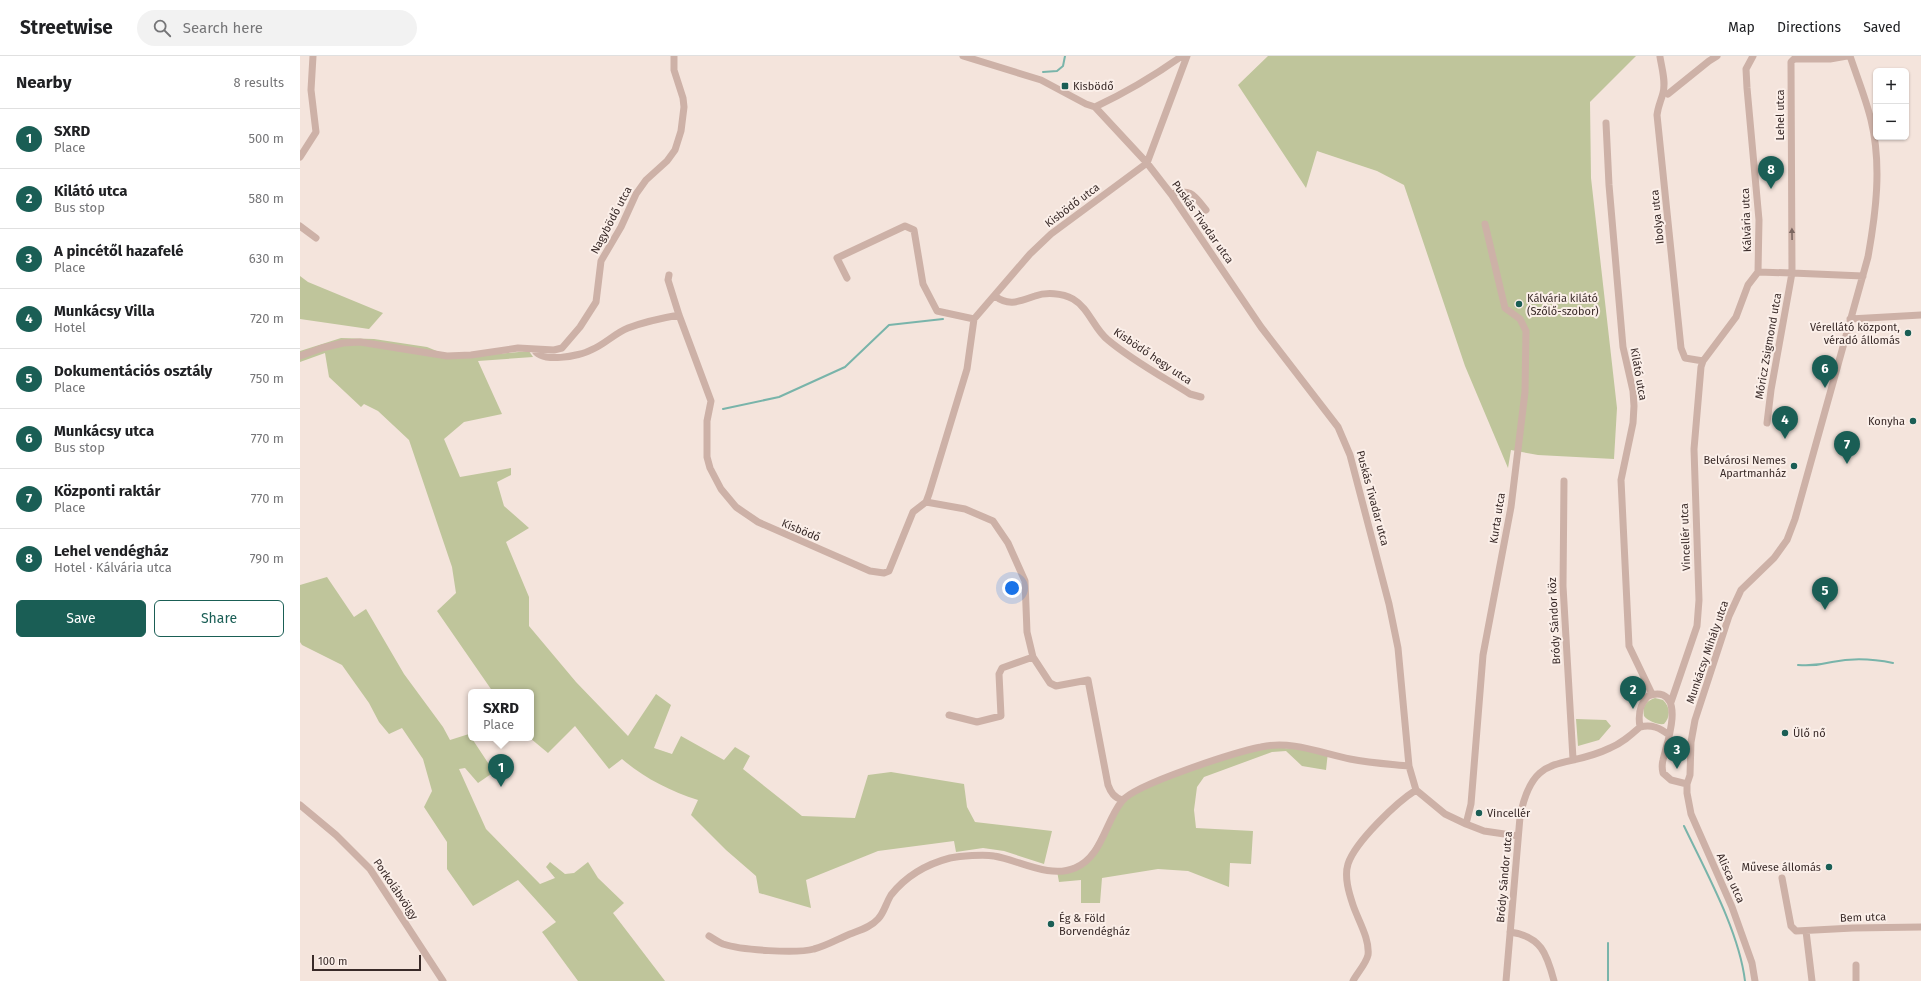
<!DOCTYPE html>
<html lang="en">
<head>
<meta charset="utf-8">
<style>
  body { margin:0; font-family:"Fira Sans",sans-serif; background:#f2f2f2; color:#202124 }
  .controls { position:absolute; right:12px; top:12px; display:grid; overflow:hidden; border-radius:6px; box-shadow:0 1px 3px #0004 }
  .controls button { width:36px; height:36px; display:grid; place-items:center; padding:0; border:0; border-bottom:1px solid #e0e0e0; background:#fff; color:#202124; font:20px sans-serif }
  .scale { position:absolute; left:12px; bottom:10px; width:109px; box-sizing:border-box; padding-left:4px; border:2px solid #392a28; border-top:0; font-size:11px; line-height:14px; white-space:nowrap; color:#392a28; -webkit-text-stroke:3px #fbefe9; paint-order:stroke }
  .you { position:absolute; left:712px; top:532px; width:14px; height:14px; margin:-10px; border:3px solid #fff; border-radius:50%; background:#1a73e8; box-shadow:0 0 0 6px #1a73e833 }
  .badge { display:grid; place-items:center; width:26px; height:26px; border-radius:50%; background:#1a5e55; color:#fff; font-size:13px; font-weight:700 }
  .pin { position:absolute; translate:-50% -33px; filter:drop-shadow(0 1px 2px #0008) }
  .pin::after { content:''; position:absolute; top:21px; width:14px; height:12px; background:inherit; clip-path:polygon(0 0,100% 0,50% 100%) }
  .popup { position:absolute; left:168px; top:633px; width:66px; height:52px; box-sizing:border-box; display:grid; place-content:center; border-radius:6px; background:#fff; filter:drop-shadow(0 1px 3px #0005); font-size:13px; white-space:nowrap; color:#757577 }
  .popup b { font-size:15px; color:#202124 }
  .popup::after { content:''; position:absolute; left:50%; top:100%; margin-left:-8px; border:8px solid transparent; border-top-color:#fff }
  .list { margin:0; padding:0; list-style:none }
  h2 { display:flex; justify-content:space-between; align-items:center; height:52px; margin:0; padding:0 16px; font-size:17px }
  h2 small { font-size:13px; font-weight:400; color:#757577 }
  .list li { display:grid; grid-template-columns:26px 1fr auto; gap:12px; align-items:center; box-sizing:border-box; height:60px; padding:0 16px; border-top:1px solid #e0e0e0 }
  .list b { display:block; font-size:15px; white-space:nowrap }
  .list p { margin:0; font-size:13px; white-space:nowrap; color:#757577 }
  .list em { font-size:13px; font-style:normal; color:#757577 }
  .actions { display:flex; gap:8px; padding:12px 16px }
  .actions a { flex:1; padding:9px 0; border:1px solid #1a5e55; border-radius:6px; text-align:center; font-size:14px; color:#1a5e55 }
  .actions .main { background:#1a5e55; color:#fff }
  .icon { flex:none; width:22px; height:22px; fill:none; stroke:currentColor; stroke-width:2; stroke-linecap:round; stroke-linejoin:round }
  .map { position:relative; flex:none; width:1621px; height:925px; overflow:hidden }
  header { display:flex; align-items:center; gap:24px; box-sizing:border-box; height:56px; padding:0 20px; background:#fff; border-bottom:1px solid #e0e0e0 }
  header strong { font-size:19px }
  nav { display:flex; gap:22px; margin-inline-start:auto; font-size:14px }
  .search { width:280px; height:36px; background:#f2f2f2; display:flex; align-items:center; gap:10px; box-sizing:border-box; padding:0 14px; border-radius:22px; color:#757577; font-size:15px }
  main { display:flex }
  aside { flex:1; background:#fff }
  .map>svg:first-child { display:block }
  .green { fill:#bfc59b }
  .lines { fill:none; stroke-linecap:round; stroke-linejoin:round }
  .stream { stroke:#79b4aa; stroke-width:2 }
  .street { stroke:#cdb1a7; stroke-width:7 }
  .oneway { fill:#7c6761 }
  .poi-dot { fill:#1a5e55; stroke:#fbefe9; stroke-width:1.5 }
  .labels { text-anchor:middle; stroke-width:4; stroke-linejoin:round; paint-order:stroke }
  .poi-label { font-size:11px; fill:#392a28; stroke:#fbefe9; text-anchor:start }
  .street-label { font-size:11px; fill:#392a28; stroke:#fbefe9 }
</style>
</head>
<body>
<header>
<strong>Streetwise</strong>
<div class="search"><svg class="icon" aria-label="search" viewBox="0 0 24 24"><circle cx="10" cy="10" r="6"/><path d="M15 15l6 6"/></svg>Search here</div>
<nav><a>Map</a><a>Directions</a><a>Saved</a></nav>
</header>
<main>
<aside>
<h2>Nearby<small>8 results</small></h2>
<ul class="list">
<li><span class="badge">1</span><div><b>SXRD</b><p>Place</p></div><em>500 m</em></li>
<li><span class="badge">2</span><div><b>Kilátó utca</b><p>Bus stop</p></div><em>580 m</em></li>
<li><span class="badge">3</span><div><b>A pincétől hazafelé</b><p>Place</p></div><em>630 m</em></li>
<li><span class="badge">4</span><div><b>Munkácsy Villa</b><p>Hotel</p></div><em>720 m</em></li>
<li><span class="badge">5</span><div><b>Dokumentációs osztály</b><p>Place</p></div><em>750 m</em></li>
<li><span class="badge">6</span><div><b>Munkácsy utca</b><p>Bus stop</p></div><em>770 m</em></li>
<li><span class="badge">7</span><div><b>Központi raktár</b><p>Place</p></div><em>770 m</em></li>
<li><span class="badge">8</span><div><b>Lehel vendégház</b><p>Hotel · Kálvária utca</p></div><em>790 m</em></li>
</ul>
<div class="actions"><a class="main">Save</a><a>Share</a></div>
</aside>
<div class="map">
<svg width="1621" height="925" viewBox="0 0 1621 925">
  <rect width="100%" height="100%" fill="#f4e4dc"/>
  <path class="green" d="M 968,0 L 1336,0 L 1290,46 L 1291,122 L 1317,352 L 1314,403 L 1238,399 L 1211,394 L 1208,412 L 1165,310 L 1104,129 L 1077,115 L 1017,95 L 1006,132 L 938,29 Z
    M 0,220 L 8,226 L 83,257 L 69,273 L 0,263 Z
    M 41,282 L 74,283 L 127,291 L 154,302 L 229,295 L 233,301 L 178,305 L 202,358 L 164,366 L 144,383 L 160,421 L 211,412 L 211,419 L 197,426 L 204,450 L 229,472 L 206,486 L 229,541 L 229,570 L 276,626 L 328,680 L 356,638 L 371,649 L 354,692 L 372,698 L 381,680 L 424,704 L 435,691 L 450,700 L 443,713 L 502,760 L 555,762 L 568,719 L 591,716 L 664,728 L 667,751 L 675,766 L 752,775 L 744,808 L 704,795 L 683,792 L 656,796 L 654,785 L 578,795 L 506,824 L 511,852 L 459,837 L 456,820 L 426,794 L 391,759 L 398,744 C 370,735 344,722 322,703 L 309,713 L 275,670 L 248,697 L 230,682 L 231,636 L 193,636 L 137,555 L 156,537 L 152,511 L 109,384 L 78,355 L 64,348 L 61,351 L 29,321 L 25,297 L 0,306 L 0,295 Z
    M 27,521 L 54,561 L 66,553 L 104,618 L 143,671 L 150,684 L 169,678 L 194,716 L 178,727 L 165,712 L 159,713 L 186,773 L 240,828 L 255,822 L 246,811 L 250,806 L 265,818 L 274,817 L 288,806 L 298,822 L 324,847 L 313,857 L 365,925 L 278,925 L 242,876 L 256,866 L 218,824 L 173,850 L 147,813 L 147,786 L 124,751 L 132,735 L 123,703 L 102,672 L 89,678 L 79,666 L 69,647 L 42,609 L 2,589 L 0,586 L 0,529 Z
    M 1355,642 L 1363,644 C 1370,650 1371,661 1364,668 C 1358,669 1348,665 1344,660 C 1342,650 1346,645 1355,642 Z
    M 1276,663 L 1306,664 L 1311,670 L 1299,684 L 1278,690 Z
    M 962,690 L 1028,696 L 1026,714 L 1002,710 L 986,695 L 972,696 L 904,721 L 897,731 L 894,754 L 896,772 L 953,775 L 951,808 L 930,807 L 929,831 L 888,815 L 858,813 L 802,822 L 800,847 L 781,847 L 781,824 L 759,826 L 757,815 L 763,814 L 786,804 L 822,744 L 849,728 Z"/>
  <g class="lines">
    <path class="stream" d="M 743,16 L 757,15 L 763,10 L 765,0
      M 423,353 L 479,341 L 545,311 L 589,269 L 643,263
      M 1498,609 C 1510,610 1520,609 1532,606 C 1551,602 1574,603 1593,607
      M 1384,770 C 1406,816 1439,875 1445,925
      M 1308,925 L 1308,887"/>
    <path class="street" d="M 663,0 L 741,24 L 786,48 L 795,51
      M 1360,1 C 1362,13 1366,26 1363,37 C 1361,45 1358,50 1357,59 L 1381,292 L 1385,302 L 1403,305
      M 1368,38 L 1409,5 L 1417,0
      M 795,51 L 847,107 L 871,138 L 961,271 L 1038,371 L 1050,399 L 1089,548 L 1098,592 L 1109,710 L 1116,734 L 1145,758 L 1166,768 L 1184,775 L 1218,780
      M 795,51 C 827,36 854,20 882,0
      M 1306,67 L 1309,129 L 1323,291 L 1333,335 L 1334,350 L 1333,367 L 1321,424 L 1329,590 L 1352,638
      M 0,101 L 16,76 L 11,34 L 13,0
      M 871,138 C 891,132 894,139 906,154
      M 0,170 L 16,182
      M 1458,216 L 1492,217 L 1491,6 L 1494,3 L 1530,3 L 1547,0
      M 369,219 L 368,224 L 379,259 L 411,345 L 407,365 L 407,401 L 410,412 L 421,433 L 436,451 L 458,466 L 570,515 L 584,517 L 589,515 L 613,456 L 626,446 L 629,438 L 667,313 L 674,263 L 730,198 L 751,178 L 847,107 L 887,0
      M 547,222 L 537,202 L 605,170 L 614,174 L 623,228 L 637,255 L 674,263
      M 695,240 C 709,251 720,245 735,240 C 746,236 762,237 773,243 C 789,252 794,273 808,284 C 833,305 863,321 890,338 L 901,341
      M 1550,263 L 1621,259
      M 234,293 C 240,308 280,300 291,294 C 304,289 315,277 328,272 C 344,266 362,262 379,259
      M 0,300 L 22,292 L 43,287 L 60,286 L 147,300 L 171,299 L 218,292 L 254,294 L 262,292 L 280,271 L 296,246 L 301,205 L 321,171 L 336,138 L 346,124 L 367,105 L 375,94 L 381,75 L 384,51 L 383,42 L 374,14 L 374,0
      M 1467,367 L 1471,334 L 1492,217 L 1563,220
      M 1264,425 L 1263,530 L 1273,703
      M 626,446 L 665,453 L 693,465 L 708,487 L 725,525 L 727,576 L 733,601 L 750,627 L 756,630 L 788,624 L 808,729 C 811,737 814,741 822,744
      M 1371,646 L 1397,570 L 1399,544 L 1394,393 L 1401,311 L 1403,305 L 1436,261 L 1448,229 L 1458,216 L 1459,164 L 1447,32 L 1446,13 L 1453,0
      M 649,659 L 677,666 L 701,660 L 699,618 L 702,612 L 733,601
      M 1369,679 C 1360,672 1352,668 1340,671 C 1338,659 1339,649 1348,640 C 1353,638 1358,637 1363,639 C 1382,647 1366,690 1363,704 C 1362,708 1362,713 1363,717 L 1371,724 L 1387,728
      M 0,749 L 36,779 L 70,813 L 143,925
      M 1166,768 L 1171,748 L 1183,599 L 1211,451 L 1225,336 L 1226,275 L 1220,263 L 1205,252 L 1185,168
      M 1482,822 L 1491,870 L 1496,875 L 1553,872 L 1621,871
      M 1506,875 L 1512,925
      M 1210,876 C 1241,880 1247,898 1254,925
      M 409,880 C 414,883 418,886 423,888 C 441,894 496,898 514,893 C 526,890 538,883 550,878 C 560,874 571,871 578,863 C 584,857 586,847 591,839 C 606,820 627,808 650,802 C 660,800 684,798 694,800 C 719,804 749,823 775,812 C 802,801 805,766 822,745 C 835,728 936,696 961,691 C 991,684 1021,697 1050,703 C 1070,707 1089,708 1109,710
      M 1556,909 L 1556,925
      M 1053,925 C 1057,917 1066,908 1068,899 C 1070,883 1058,864 1053,849 C 1049,837 1044,821 1048,808 C 1055,786 1097,746 1116,734
      M 1206,925 L 1220,761 C 1233,693 1263,715 1310,692 C 1322,687 1331,679 1340,671
      M 1455,925 L 1452,907 L 1432,851 L 1391,758 L 1387,737 L 1387,728 L 1390,719 L 1391,686 L 1395,664 L 1429,560 L 1441,534 L 1474,502 L 1487,484 L 1495,463 L 1568,201 C 1576,156 1582,109 1571,64 C 1566,43 1557,21 1550,0"/>
  </g>
  <defs><path id="oneway-solid" d="M-6-.8H1V-3.2L6.5 0L1 3.2V.8H-6Z"/></defs>
  <use class="oneway" href="#oneway-solid" transform="translate(1492 178) rotate(-91)"/>
  <g class="poi-dot">
    <rect x="761" y="26" width="8" height="8" rx="2"/>
    <circle cx="1219" cy="248" r="4"/>
    <circle cx="1608" cy="277" r="4"/>
    <circle cx="1613" cy="365" r="4"/>
    <circle cx="1494" cy="410" r="4"/>
    <circle cx="1485" cy="677" r="4"/>
    <circle cx="1179" cy="757" r="4"/>
    <circle cx="1529" cy="811" r="4"/>
    <circle cx="751" cy="868" r="4"/>
  </g>
  <g class="labels">
    <g class="poi-label">
      <text x="773" y="34">Kisbödő</text>
      <text x="1227" y="246">Kálvária kilátó<tspan x="1227" dy="13">(Szőlő-szobor)</tspan></text>
      <text x="1600" y="275" text-anchor="end">Vérellátó központ,<tspan x="1600" dy="13">véradó állomás</tspan></text>
      <text x="1605" y="369" text-anchor="end">Konyha</text>
      <text x="1486" y="408" text-anchor="end">Belvárosi Nemes<tspan x="1486" dy="13">Apartmanház</tspan></text>
      <text x="1493" y="681">Ülő nő</text>
      <text x="1187" y="761">Vincellér</text>
      <text x="1521" y="815" text-anchor="end">Művese állomás</text>
      <text x="759" y="866">Ég &amp; Föld<tspan x="759" dy="13">Borvendégház</tspan></text>
    </g>
    <g class="street-label">
      <text transform="translate(1480 59) rotate(-90)" y="4">Lehel utca</text>
      <text transform="translate(772 149) rotate(-37)" y="4">Kisbödő utca</text>
      <text transform="translate(1357 161) rotate(-96)" y="4">Ibolya utca</text>
      <text transform="translate(311 164) rotate(-62)" y="4">Nagybödő utca</text>
      <text transform="translate(1446 164) rotate(-92)" y="4">Kálvária utca</text>
      <text transform="translate(903 166) rotate(55)" y="4">Puskás Tivadar utca</text>
      <text transform="translate(1468 290) rotate(-80)" y="4">Móricz Zsigmond utca</text>
      <text transform="translate(853 300) rotate(34)" y="4">Kisbödő hegy utca</text>
      <text transform="translate(1339 318) rotate(80)" y="4">Kilátó utca</text>
      <text transform="translate(1073 442) rotate(75)" y="4">Puskás Tivadar utca</text>
      <text transform="translate(1197 462) rotate(-81)" y="4">Kurta utca</text>
      <text transform="translate(501 474) rotate(23)" y="4">Kisbödő</text>
      <text transform="translate(1385 481) rotate(-92)" y="4">Vincellér utca</text>
      <text transform="translate(1254 565) rotate(-93)" y="4">Bródy Sándor köz</text>
      <text transform="translate(1407 596) rotate(-71)" y="4">Munkácsy Mihály utca</text>
      <text transform="translate(1204 821) rotate(-85)" y="4">Bródy Sándor utca</text>
      <text transform="translate(1431 822) rotate(66)" y="4">Alisca utca</text>
      <text transform="translate(96 833) rotate(56)" y="4">Porkolábvölgy</text>
      <text transform="translate(1563 861) rotate(-2)" y="4">Bem utca</text>
    </g>
  </g>
</svg>
<div class="controls">
<button>+</button>
<button>−</button>
</div>
<div class="scale">100 m</div>
<div class="you"></div>
<div class="pin badge" style="left:201px;top:731px">1</div>
<div class="popup"><b>SXRD</b>Place</div>
<div class="pin badge" style="left:1333px;top:653px">2</div>
<div class="pin badge" style="left:1377px;top:713px">3</div>
<div class="pin badge" style="left:1485px;top:383px">4</div>
<div class="pin badge" style="left:1525px;top:554px">5</div>
<div class="pin badge" style="left:1525px;top:332px">6</div>
<div class="pin badge" style="left:1547px;top:408px">7</div>
<div class="pin badge" style="left:1471px;top:133px">8</div>
</div>
</main>
</body>
</html>
